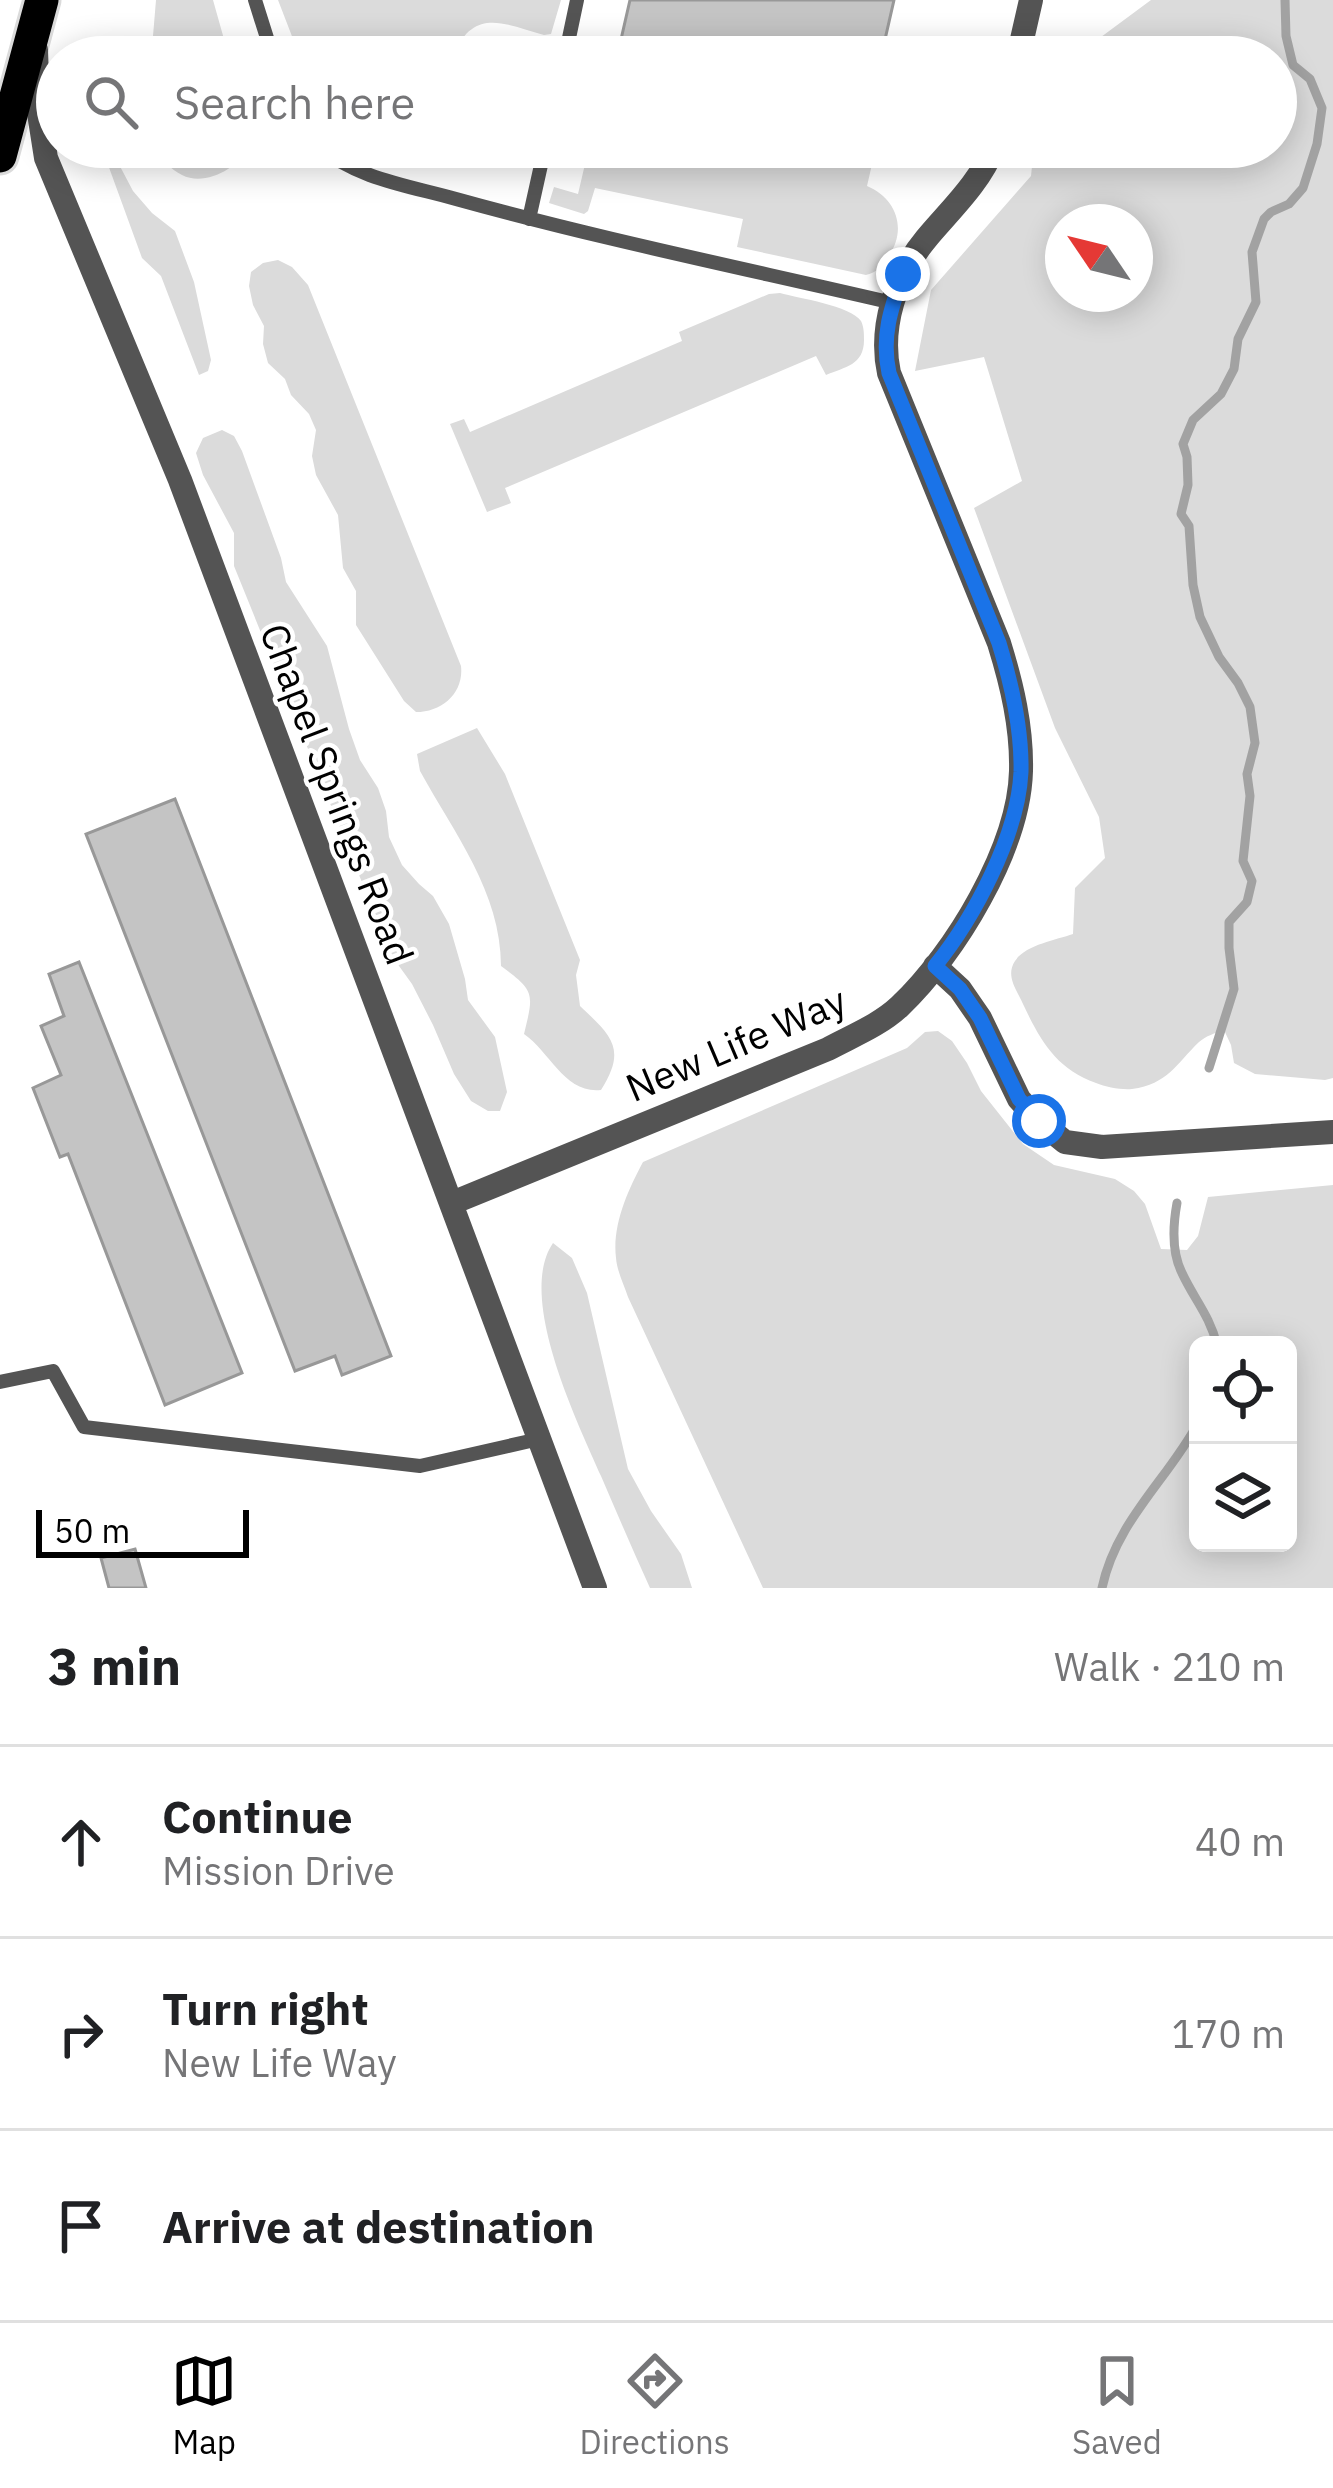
<!DOCTYPE html>
<html lang="en">
<head>
<meta charset="utf-8">
<style>
  body { margin:0; font-family:"IBM Plex Sans",sans-serif; background:#f2f2f2; color:#202124 }
  .controls { position:absolute; right:36px; bottom:36px; display:grid; overflow:hidden; border-radius:18px; box-shadow:0 6px 30px #0003 }
  .controls button { width:108px; height:108px; display:grid; place-items:center; padding:0; border:0; border-bottom:3px solid #e0e0e0; background:#fff; color:#202124; font:60px sans-serif }
  .compass { position:absolute; left:1045px; top:204px; width:108px; height:108px; border-radius:50%; background:#fff; box-shadow:0 6px 30px #0003; rotate:305deg }
  .scale { position:absolute; left:36px; bottom:30px; width:213px; box-sizing:border-box; padding-left:12px; border:6px solid #000; border-top:0; font-size:33px; line-height:42px; white-space:nowrap; color:#000; -webkit-text-stroke:9px #fff; paint-order:stroke }
  .stop { position:absolute; width:36px; height:36px; margin:-27px; border:9px solid #1a73e8; border-radius:50%; background:#fff }
  .stop.end { background:#1a73e8; border-color:#fff; box-shadow:0 3px 12px #0008 }
  .list { margin:0; padding:0; list-style:none }
  h2 { display:flex; justify-content:space-between; align-items:center; height:156px; margin:0; padding:0 48px; font-size:51px }
  h2 small { font-size:39px; font-weight:400; color:#757577 }
  .list li { display:grid; grid-template-columns:78px 1fr auto; gap:36px; align-items:center; box-sizing:border-box; height:192px; padding:0 48px; border-top:3px solid #e0e0e0 }
  .list b { display:block; font-size:45px; white-space:nowrap }
  .list p { margin:0; font-size:39px; white-space:nowrap; color:#757577 }
  .list em { font-size:39px; font-style:normal; color:#757577 }
  .icon { flex:none; width:66px; height:66px; fill:none; stroke:currentColor; stroke-width:2; stroke-linecap:round; stroke-linejoin:round }
  .map { position:relative; flex:none; width:1333px; height:1588px; overflow:hidden }
  .search { position:absolute; background:#fff; box-shadow:0 6px 30px #0003; left:36px; right:36px; top:36px; height:132px; display:flex; align-items:center; gap:30px; box-sizing:border-box; padding:0 42px; border-radius:66px; color:#757577; font-size:45px }
  .sheet { height:732px; background:#fff }
  nav { display:flex; justify-content:space-around; align-items:center; box-sizing:border-box; height:168px; border-top:3px solid #e0e0e0; background:#fff; font-size:33px; color:#757577 }
  nav a { display:grid; justify-items:center; gap:6px }
  nav .on { color:#000 }
  .map>svg:first-child { display:block }
  .green { fill:#dbdbdb; fill-rule:evenodd }
  .lines { fill:none; stroke-linecap:round; stroke-linejoin:round }
  .stream { stroke:#a2a2a2; stroke-width:9 }
  .building { fill:#c4c4c4; stroke:#989898; stroke-width:3 }
  .trunk-casing { stroke:#dbdbdb; stroke-width:39 }
  .service { stroke:#545454; stroke-width:14 }
  .minor { stroke:#545454; stroke-width:24 }
  .trunk { stroke:#000; stroke-width:33 }
  .route { stroke:#1a73e8; stroke-width:15 }
  .labels { text-anchor:middle; stroke-width:9; stroke-linejoin:round; paint-order:stroke }
  .street-label { font-size:39px; fill:#000; stroke:#fff }
</style>
</head>
<body>
<div class="map">
<svg width="1333" height="1588" viewBox="0 0 1333 1588">
  <rect width="100%" height="100%" fill="#fff"/>
  <path class="green" d="M 156,0 L 213,0 L 229,57 L 141,57 L 153,36 Z
    M 278,0 L 561,0 L 551,34 L 544,35 C 505,24 474,7 454,54 L 448,56 L 432,52 L 430,57 L 300,57 Z
    M 1151,0 L 1333,0 L 1333,1078 L 1325,1080 L 1255,1074 L 1234,1063 L 1231,1045 L 1224,1030 C 1215,1033 1206,1036 1199,1042 C 1176,1064 1168,1084 1132,1089 C 1121,1090 1106,1087 1096,1083 C 1056,1069 1040,1040 1023,1004 C 1017,990 1005,976 1015,961 C 1025,945 1056,940 1073,934 L 1075,888 L 1105,858 L 1099,817 L 1055,728 L 974,508 L 1022,481 L 984,357 L 915,371 L 931,290 L 1031,176 L 1034,147 L 1276,147 L 1276,57 L 1074,57 ZM 1063,222 L 1135,222 L 1135,294 L 1063,294 Z
    M 153,147 L 250,147 C 238,168 205,187 182,175 C 170,169 161,158 153,147 Z
    M 589,147 L 876,147 L 867,186 C 898,199 907,231 888,257 C 881,267 878,272 866,275 L 737,247 L 743,219 L 595,188 L 588,211 L 584,214 L 549,203 L 554,187 L 578,194 Z
    M 113,153 L 133,191 L 152,213 L 175,231 L 194,282 L 211,360 L 208,371 L 199,375 L 161,276 L 142,258 L 107,162 Z
    M 278,260 L 292,267 L 308,285 L 461,666 C 464,693 442,712 416,712 L 404,701 L 356,625 L 356,591 L 343,568 L 338,515 L 316,475 L 312,456 L 316,430 L 309,414 L 291,395 L 285,379 L 268,363 L 263,344 L 264,326 L 253,305 L 249,286 L 251,272 L 263,263 Z
    M 780,293 C 798,298 851,306 861,321 C 864,327 864,334 864,340 C 864,365 845,367 826,375 L 816,356 L 505,488 L 511,503 L 487,512 L 450,424 L 464,419 L 470,432 L 682,341 L 679,332 L 769,294 Z
    M 222,430 L 234,436 L 242,451 L 281,558 L 286,582 L 327,646 L 349,729 L 360,760 L 378,788 L 386,811 L 389,837 L 402,865 L 419,884 L 433,896 L 449,924 L 465,979 L 468,1000 L 495,1037 L 507,1092 L 500,1111 L 488,1111 L 471,1101 L 454,1074 L 433,1025 L 412,984 L 394,959 L 372,907 L 234,566 L 234,533 L 203,475 L 196,453 L 203,438 Z
    M 477,728 L 505,774 L 580,960 L 576,975 L 580,1006 C 612,1036 627,1049 601,1090 C 565,1094 550,1052 524,1034 C 534,993 535,991 501,966 C 501,892 454,833 420,771 L 417,754 Z
    M 938,1031 L 952,1041 L 967,1063 L 981,1091 L 1023,1144 L 1054,1165 L 1115,1179 L 1134,1191 L 1145,1204 L 1161,1249 L 1187,1250 L 1198,1236 L 1208,1197 L 1333,1185 L 1333,1588 L 763,1588 L 628,1297 C 624,1285 617,1271 616,1258 C 612,1225 628,1190 643,1162 L 907,1048 L 925,1032 ZM 1198,1345 L 1288,1345 L 1288,1543 L 1198,1543 Z
    M 553,1243 L 572,1258 L 587,1293 L 628,1469 L 651,1511 L 681,1554 L 692,1588 L 650,1588 C 633,1551 617,1513 601,1476 C 578,1423 516,1297 553,1243 Z"/>
  <g class="lines">
    <path class="stream" d="M 1209,1068 L 1234,989 L 1229,948 L 1229,922 L 1247,902 L 1252,881 L 1243,861 L 1250,796 L 1247,774 L 1255,743 L 1250,707 L 1238,683 L 1219,657 L 1200,617 L 1193,585 L 1189,526 L 1181,514 L 1188,485 L 1187,457 L 1183,444 L 1193,420 L 1221,394 L 1234,369 L 1238,339 L 1256,302 L 1252,252 L 1264,219 L 1271,212 L 1289,204 L 1303,188 L 1317,144 L 1322,108 L 1310,79 L 1293,65 L 1286,36 L 1285,0
      M 1177,1203 C 1173,1225 1172,1253 1182,1273 C 1194,1299 1210,1316 1217,1345
      M 1102,1588 C 1116,1521 1168,1479 1198,1423"/>
  </g>
  <path class="building" d="M 630,0 L 894,0 L 881,57 L 617,57 Z
    M 175,799 L 391,1356 L 342,1375 L 335,1356 L 295,1371 L 86,834 Z
    M 79,962 L 242,1373 L 165,1405 L 68,1154 L 60,1157 L 33,1088 L 61,1075 L 41,1026 L 64,1016 L 49,974 Z
    M 135,1549 L 146,1588 L 109,1588 L 101,1558 Z"/>
  <g class="lines">
    <defs>
      <path id="trunk" d="M 0,156 L 42,0"/>
    </defs>
    <use href="#trunk" class="trunk-casing"/>
    <path class="service" d="M 255,0 L 273,57
      M 565,57 L 577,0
      M 320,147 C 357,179 410,186 456,199 C 600,239 747,269 893,303
      M 529,219 L 545,147
      M 0,1382 L 53,1371 L 84,1427 L 420,1466 L 539,1439"/>
    <path class="minor" d="M 36,50 L 38,107 L 46,158 L 180,480 L 595,1588
      M 1018,57 L 1031,0
      M 935,966 L 960,989 L 980,1018 L 1019,1099 L 1039,1121 L 1065,1142 L 1102,1147 L 1333,1132
      M 452,1203 L 828,1049 C 852,1036 880,1025 900,1006 C 955,954 1019,848 1021,771 C 1022,727 1012,685 999,643 L 889,373 C 879,327 896,275 926,239 C 951,209 979,184 994,147"/>
    <use href="#trunk" class="trunk"/>
  </g>
  <g class="lines">
    <path class="route" d="M 903,274 C 891,308 881,337 889,373 L 999,643 C 1012,685 1022,728 1021,772 C 1018,835 974,918 935,966 L 960,989 L 980,1018 L 1019,1099 L 1039,1121"/>
  </g>
  <g class="labels">
    <g class="street-label">
      <text transform="translate(337 794) rotate(69)" y="14">Chapel Springs Road</text>
      <text transform="translate(736 1044) rotate(-23)" y="14">New Life Way</text>
    </g>
  </g>
</svg>
<div class="controls">
<button><svg class="icon" aria-label="locate" viewBox="0 0 24 24"><circle cx="12" cy="12" r="6"/><path d="M12 2v4M12 18v4M2 12h4M18 12h4"/></svg></button>
<button><svg class="icon" aria-label="layers" viewBox="0 0 24 24"><path d="M12 4l9 5-9 5-9-5zM3 14l9 5 9-5"/></svg></button>
</div>
<svg class="compass" viewBox="-18 -18 36 36"><path d="M0-13l5 13h-10z" fill="#e53935"/><path d="M0 13l5-13h-10z" fill="#757577"/></svg>
<div class="scale">50 m</div>
<div class="stop" style="left:1039px;top:1121px"></div>
<div class="stop end" style="left:903px;top:274px"></div>
<div class="search"><svg class="icon" aria-label="search" viewBox="0 0 24 24"><circle cx="10" cy="10" r="6"/><path d="M15 15l6 6"/></svg>Search here</div>
</div>
<section class="sheet">
<h2>3 min<small>Walk · 210 m</small></h2>
<ul class="list">
<li><svg class="icon" aria-label="ahead" viewBox="0 0 24 24"><path d="M12 20V5M6 11l6-6 6 6"/></svg><div><b>Continue</b><p>Mission Drive</p></div><em>40 m</em></li>
<li><svg class="icon" aria-label="right" viewBox="0 0 24 24"><path d="M7 20v-9h11M14 6l5 5-5 5"/></svg><div><b>Turn right</b><p>New Life Way</p></div><em>170 m</em></li>
<li><svg class="icon" aria-label="arrive" viewBox="0 0 24 24"><path d="M6 21V4h12l-3 4 3 4H6"/></svg><div><b>Arrive at destination</b></div></li>
</ul>
</section>
<nav>
<a class="on"><svg class="icon" aria-label="map" viewBox="0 0 24 24"><path d="M3 6l6-2 6 2 6-2v14l-6 2-6-2-6 2zM9 4v14M15 6v14"/></svg>Map</a>
<a><svg class="icon" aria-label="directions" viewBox="0 0 24 24"><path d="M12 3l9 9-9 9-9-9zM9 14v-3h6M13 9l2 2-2 2"/></svg>Directions</a>
<a><svg class="icon" aria-label="saved" viewBox="0 0 24 24"><path d="M7 4h10v16l-5-4-5 4z"/></svg>Saved</a>
</nav>
</body>
</html>
